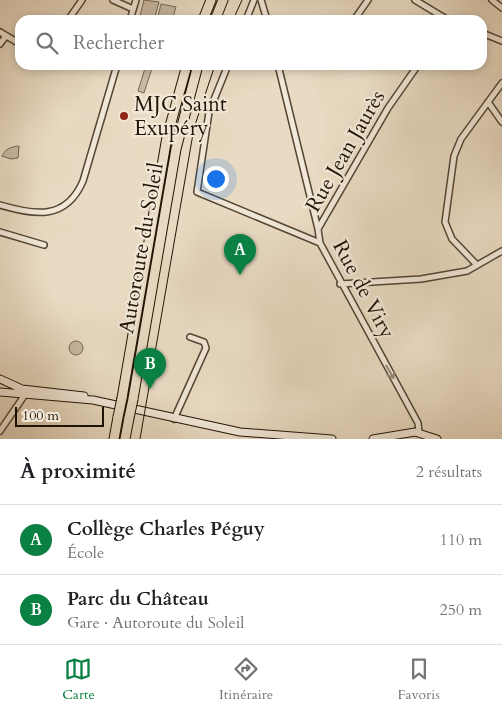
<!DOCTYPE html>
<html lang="fr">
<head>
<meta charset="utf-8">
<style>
  body { margin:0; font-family:Cardo,serif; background:#f6f6f6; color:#202124 }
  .scale { position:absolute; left:15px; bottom:12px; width:89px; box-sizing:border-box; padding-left:5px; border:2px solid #211304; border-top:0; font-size:14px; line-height:18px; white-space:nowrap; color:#211304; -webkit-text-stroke:4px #f1e8d8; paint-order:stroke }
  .you { position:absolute; left:215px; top:178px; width:18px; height:18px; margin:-12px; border:4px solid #fff; border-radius:50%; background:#1a73e8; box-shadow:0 0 0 8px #1a73e833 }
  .badge { display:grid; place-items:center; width:32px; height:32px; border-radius:50%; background:#0b8043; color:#fff; font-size:16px; font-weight:700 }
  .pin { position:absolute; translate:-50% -41px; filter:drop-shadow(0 1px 2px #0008) }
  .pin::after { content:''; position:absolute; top:26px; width:18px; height:15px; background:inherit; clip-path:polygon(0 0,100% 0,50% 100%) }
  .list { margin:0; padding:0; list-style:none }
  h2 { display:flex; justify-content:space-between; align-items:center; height:65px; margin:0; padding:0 20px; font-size:21px }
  h2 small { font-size:16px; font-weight:400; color:#757577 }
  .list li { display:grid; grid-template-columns:32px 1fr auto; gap:15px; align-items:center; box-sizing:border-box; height:70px; padding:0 20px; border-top:1px solid #e0e0e0 }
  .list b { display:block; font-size:19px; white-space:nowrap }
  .list p { margin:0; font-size:16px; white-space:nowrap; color:#757577 }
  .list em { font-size:16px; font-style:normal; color:#757577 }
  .icon { flex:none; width:28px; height:28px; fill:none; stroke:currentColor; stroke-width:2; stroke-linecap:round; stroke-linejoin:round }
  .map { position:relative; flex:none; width:502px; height:439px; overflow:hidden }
  .search { position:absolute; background:#fff; box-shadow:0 2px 8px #0003; left:15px; right:15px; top:15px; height:55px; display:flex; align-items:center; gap:12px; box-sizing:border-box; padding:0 18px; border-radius:15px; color:#757577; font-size:19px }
  .sheet { height:205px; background:#fff }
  nav { display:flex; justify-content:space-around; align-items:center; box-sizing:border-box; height:70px; border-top:1px solid #e0e0e0; background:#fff; font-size:14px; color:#757577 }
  nav a { display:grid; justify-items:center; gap:2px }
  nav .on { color:#0b8043 }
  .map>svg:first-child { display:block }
  .green { fill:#c7b9a3; stroke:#746654 }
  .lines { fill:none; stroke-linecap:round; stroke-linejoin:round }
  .minor-casing { stroke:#534534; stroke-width:8 }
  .secondary-casing { stroke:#211304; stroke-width:9 }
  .motorway-casing { stroke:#211304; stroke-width:11 }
  .minor { stroke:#f1e8d8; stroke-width:5 }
  .secondary { stroke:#f1e8d8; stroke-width:7 }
  .motorway { stroke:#e9dbc3; stroke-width:9 }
  .tram { stroke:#211304; stroke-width:1 }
  .motorway-bridge-casing { stroke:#211304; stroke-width:11; stroke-linecap:butt }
  .motorway-bridge { stroke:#e9dbc3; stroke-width:9 }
  .oneway { stroke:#938879 }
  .poi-dot { fill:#8f2418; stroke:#f1e8d8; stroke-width:2 }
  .labels { text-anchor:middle; stroke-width:4.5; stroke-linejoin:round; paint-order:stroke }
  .poi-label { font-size:21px; fill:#211304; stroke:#f1e8d8; text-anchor:start }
  .street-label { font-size:21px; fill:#211304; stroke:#f1e8d8 }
</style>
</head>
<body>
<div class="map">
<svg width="502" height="439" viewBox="0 0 502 439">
  <rect width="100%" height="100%" fill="#e9dbc3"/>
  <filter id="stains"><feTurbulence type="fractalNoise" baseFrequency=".004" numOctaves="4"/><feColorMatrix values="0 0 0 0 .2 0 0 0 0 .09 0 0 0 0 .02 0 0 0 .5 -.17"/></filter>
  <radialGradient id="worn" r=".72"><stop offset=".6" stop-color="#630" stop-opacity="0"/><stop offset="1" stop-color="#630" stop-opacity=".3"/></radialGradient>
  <path class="green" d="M 144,0 L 159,2 L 154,20 L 139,20 Z
    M 161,4 L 176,7 L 172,20 L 157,20 Z
    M 146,65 L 153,65 L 144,93 L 138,91 Z
    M 19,146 L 18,158 L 11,159 L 2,156 C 6,148 11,147 19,146 Z
    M69 348a7 7 0 1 1 14 0a7 7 0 1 1-14 0Z"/>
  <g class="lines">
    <defs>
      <path id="minor" d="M 113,0 L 133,9
        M 261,0 L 267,20
        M 415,0 L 448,20
        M 492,0 L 502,8
        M 68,20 L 82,0
        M 130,20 L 136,0
        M 246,20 L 254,0
        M 354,20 L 368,0
        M 0,32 L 20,44
        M 482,33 L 502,41
        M 0,44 L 6,36
        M 228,65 L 209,112 L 197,192 L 320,243
        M 278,65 L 318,229 L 320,243 L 418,423 L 419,432
        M 488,102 L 502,122
        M 0,205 C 34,215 66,221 83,181 L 117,65
        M 318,229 L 388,108 L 418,65
        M 0,232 L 44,245
        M 477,265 L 452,239 L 445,222 L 454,156 L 461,139 L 502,83
        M 340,284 L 421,279 L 467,271 L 502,251
        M 174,419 L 206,348 L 204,342 L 190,337
        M 0,431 L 24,396"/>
      <path id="secondary" d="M 0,379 L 22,389 L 84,396
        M 0,392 L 93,400 L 240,432 L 332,439
        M 373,439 L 415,432 L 437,439"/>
      <path id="motorway" d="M 203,20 L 211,0
        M 215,20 L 223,0
        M 122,398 L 167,137 L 187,65
        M 133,399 L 176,149 L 198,65
        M 114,439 L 118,417
        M 125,439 L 129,418"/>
    </defs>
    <use href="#minor" class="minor-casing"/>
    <use href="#secondary" class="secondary-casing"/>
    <use href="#motorway" class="motorway-casing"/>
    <use href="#minor" class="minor"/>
    <use href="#secondary" class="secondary"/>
    <use href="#motorway" class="motorway"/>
    <path class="tram" d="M 233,20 L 242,0
      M 140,439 L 194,128 L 215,65"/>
    <defs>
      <path id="motorway-bridge" d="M 118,417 L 122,398
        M 129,418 L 133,399"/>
    </defs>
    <use href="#motorway-bridge" class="motorway-bridge-casing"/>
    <use href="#motorway-bridge" class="motorway-bridge"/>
  </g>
  <defs><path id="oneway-shaft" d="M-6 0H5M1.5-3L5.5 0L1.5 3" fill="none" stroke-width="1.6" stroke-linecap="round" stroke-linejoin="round" transform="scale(1.25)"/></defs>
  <use class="oneway" href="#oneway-shaft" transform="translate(390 372) rotate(60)"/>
  <circle class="poi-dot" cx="124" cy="116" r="5"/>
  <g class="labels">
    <g class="poi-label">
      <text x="134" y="111">MJC Saint<tspan x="134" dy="24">Exupéry</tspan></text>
    </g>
    <g class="street-label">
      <text transform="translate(345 151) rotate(-60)" y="7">Rue Jean Jaurès</text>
      <text transform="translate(141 248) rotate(-80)" y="7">Autoroute du Soleil</text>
      <text transform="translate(364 289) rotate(62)" y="7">Rue de Viry</text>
    </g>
  </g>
  <rect width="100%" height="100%" filter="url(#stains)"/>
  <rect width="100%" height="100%" fill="url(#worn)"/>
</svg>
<div class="scale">100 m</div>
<div class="you"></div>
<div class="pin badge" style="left:240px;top:275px">A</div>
<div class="pin badge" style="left:150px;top:389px">B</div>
<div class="search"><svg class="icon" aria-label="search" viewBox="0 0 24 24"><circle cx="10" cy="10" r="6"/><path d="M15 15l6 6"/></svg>Rechercher</div>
</div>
<section class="sheet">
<h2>À proximité<small>2 résultats</small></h2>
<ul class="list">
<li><span class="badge">A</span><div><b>Collège Charles Péguy</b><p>École</p></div><em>110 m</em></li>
<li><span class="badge">B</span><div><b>Parc du Château</b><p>Gare · Autoroute du Soleil</p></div><em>250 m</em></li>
</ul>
</section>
<nav>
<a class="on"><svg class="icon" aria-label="map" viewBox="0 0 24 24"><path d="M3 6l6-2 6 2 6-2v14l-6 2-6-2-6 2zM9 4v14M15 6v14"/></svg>Carte</a>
<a><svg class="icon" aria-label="directions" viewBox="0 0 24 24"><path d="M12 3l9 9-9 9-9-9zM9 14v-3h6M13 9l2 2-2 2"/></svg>Itinéraire</a>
<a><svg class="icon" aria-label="saved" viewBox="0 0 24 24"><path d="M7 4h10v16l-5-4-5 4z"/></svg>Favoris</a>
</nav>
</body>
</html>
